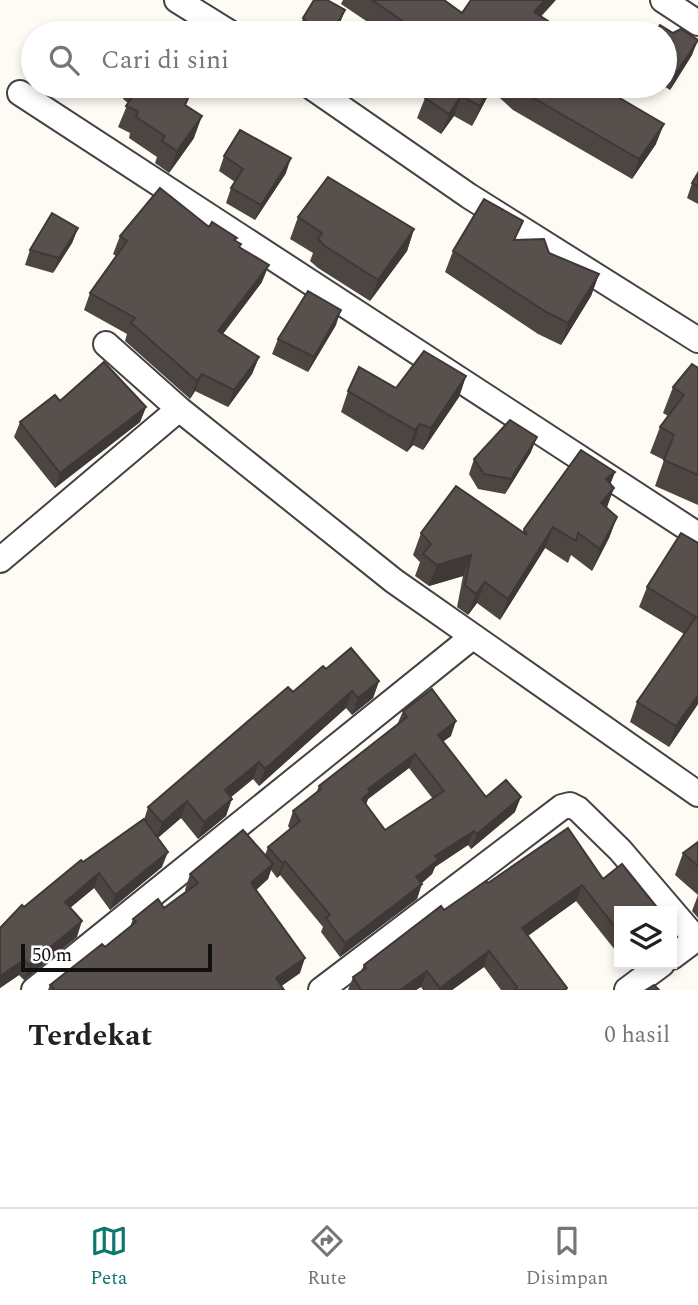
<!DOCTYPE html>
<html lang="id">
<head>
<meta charset="utf-8">
<style>
  body { margin:0; font-family:Spectral,serif; background:#f6f6f6; color:#222 }
  .controls { position:absolute; right:21px; bottom:21px; display:grid; overflow:hidden; border-radius:0px; box-shadow:0 4px 10px #0003 }
  .controls button { width:63px; height:63px; display:grid; place-items:center; padding:0; border:0; border-bottom:2px solid #e0e0e0; background:#fff; color:#222; font:35px sans-serif }
  .scale { position:absolute; left:21px; bottom:18px; width:191px; box-sizing:border-box; padding-left:7px; border:4px solid #101010; border-top:0; font-size:19px; line-height:24px; white-space:nowrap; color:#101010; -webkit-text-stroke:5px #fff; paint-order:stroke }
  .list { margin:0; padding:0; list-style:none }
  h2 { display:flex; justify-content:space-between; align-items:center; height:91px; margin:0; padding:0 28px; font-size:30px }
  h2 small { font-size:23px; font-weight:400; color:#767676 }
  .icon { flex:none; width:38px; height:38px; fill:none; stroke:currentColor; stroke-width:2; stroke-linecap:round; stroke-linejoin:round }
  .map { position:relative; flex:none; width:698px; height:990px; overflow:hidden }
  .search { position:absolute; background:#fff; box-shadow:0 4px 10px #0003; left:21px; right:21px; top:21px; height:77px; display:flex; align-items:center; gap:18px; box-sizing:border-box; padding:0 24px; border-radius:38px; color:#767676; font-size:26px }
  .sheet { height:217px; background:#fff }
  nav { display:flex; justify-content:space-around; align-items:center; box-sizing:border-box; height:98px; border-top:2px solid #e0e0e0; background:#fff; font-size:19px; color:#767676 }
  nav a { display:grid; justify-items:center; gap:4px }
  nav .on { color:#0f766e }
  .map>svg:first-child { display:block }
  .lines { fill:none; stroke-linecap:round; stroke-linejoin:round }
  .minor-casing { stroke:#434343; stroke-width:28 }
  .minor { stroke:#fff; stroke-width:24 }
  .wall { fill:#4c4542; fill-rule:evenodd }
  .shaded-wall { fill:#3e3836 }
  .building { fill:#58504d; stroke:#3e3836; stroke-width:2; fill-rule:evenodd }
</style>
</head>
<body>
<div class="map">
<svg width="698" height="990" viewBox="0 0 698 990">
  <rect width="100%" height="100%" fill="#fefbf5"/>
  <g class="lines">
    <defs>
      <path id="minor" d="M 177,0 L 230,33
        M 663,0 L 698,23
        M 310,86 L 469,196 L 698,340
        M 20,93 L 698,535
        M 106,344 L 179,409 L 394,581 L 698,794
        M 0,560 L 179,409
        M 34,990 L 471,638
        M 321,990 L 562,807 L 570,805 L 578,809 L 620,850 L 696,939 L 672,957
        M 627,990 L 662,964"/>
    </defs>
    <use href="#minor" class="minor-casing"/>
    <use href="#minor" class="minor"/>
  </g>
  <path class="wall" d="M 343,0 L 444,0 L 462,13 L 541,16 L 567,33 L 384,33 L 341,4 Z
    M 345,10 L 339,25 L 335,33 L 298,33 L 303,18 Z
    M 665,33 L 692,55 L 670,90 L 664,86 L 665,86 Z
    M 128,86 L 188,86 L 186,93 L 186,106 L 194,138 L 169,173 L 155,163 L 157,157 L 129,138 L 130,133 L 118,127 L 128,103 L 123,99 Z
    M 433,86 L 599,86 L 656,144 L 632,179 L 513,110 L 491,90 L 472,126 L 454,116 L 441,134 L 417,118 L 425,98 Z
    M 224,156 L 286,173 L 255,220 L 226,203 L 231,188 L 235,182 L 219,171 Z
    M 698,173 L 698,204 L 687,198 L 692,183 Z
    M 298,217 L 414,229 L 407,251 L 370,301 L 318,268 L 310,261 L 313,253 L 290,239 Z
    M 209,227 L 235,241 L 262,282 L 223,334 L 259,357 L 252,374 L 228,407 L 195,391 L 190,399 L 125,341 L 127,334 L 84,310 L 90,293 L 116,256 L 113,254 L 120,236 Z
    M 78,228 L 72,243 L 53,273 L 25,265 L 30,250 Z
    M 516,240 L 599,274 L 591,296 L 561,345 L 538,334 L 445,272 L 453,251 Z
    M 336,325 L 308,372 L 272,354 L 278,339 Z
    M 698,368 L 698,505 L 655,486 L 664,460 L 650,453 L 660,427 L 668,416 L 663,413 L 673,387 Z
    M 466,376 L 459,397 L 423,450 L 413,445 L 407,452 L 341,412 L 348,391 L 396,388 Z
    M 60,401 L 146,407 L 140,422 L 55,488 L 14,437 L 20,422 Z
    M 531,452 L 505,494 L 478,489 L 469,474 L 474,459 Z
    M 615,472 L 610,484 L 607,508 L 617,517 L 609,538 L 592,571 L 571,555 L 568,563 L 545,548 L 500,620 L 477,603 L 468,615 L 457,607 L 463,576 L 429,586 L 415,576 L 420,562 L 413,555 L 421,533 L 523,532 L 524,529 Z
    M 698,543 L 698,704 L 669,747 L 630,722 L 637,702 L 684,634 L 639,607 L 647,587 Z
    M 326,669 L 379,681 L 373,698 L 352,715 L 346,708 L 259,786 L 253,779 L 231,797 L 226,816 L 198,839 L 181,818 L 158,838 L 162,867 L 110,910 L 94,888 L 70,908 L 77,937 L 24,980 L 19,975 L 0,988 L 0,928 L 24,907 L 144,820 L 148,807 L 293,692 Z
    M 403,711 L 451,736 L 443,741 L 486,797 L 515,812 L 471,849 L 468,845 L 435,867 L 432,874 L 421,884 L 417,899 L 340,957 L 321,932 L 323,927 L 280,875 L 277,878 L 271,870 L 268,879 L 256,890 L 300,973 L 281,986 L 284,990 L 48,990 L 50,985 L 105,947 L 130,927 L 133,919 L 164,908 L 186,892 L 185,890 L 190,874 L 265,855 L 268,847 L 290,829 L 288,826 L 293,811 L 316,793 L 319,786 L 397,725 ZM 409,768 L 433,799 L 385,830 L 366,805 L 368,799 Z
    M 568,828 L 619,911 L 619,955 L 576,901 L 528,936 L 567,990 L 501,990 L 484,967 L 452,990 L 423,990 L 421,987 L 416,990 L 348,990 L 353,977 L 361,971 L 364,965 L 444,910 L 488,883 Z
    M 698,842 L 698,918 L 692,911 L 698,895 L 675,875 L 683,853 Z
    M 626,964 L 637,964 L 630,969 Z"/>
  <path class="shaded-wall" d="M 545,0 L 556,0 L 527,32 L 534,12 Z
    M 345,10 L 339,25 L 335,33 L 332,33 Z
    M 698,40 L 692,55 L 670,90 L 675,75 Z
    M 185,86 L 188,86 L 182,102 L 181,89 Z
    M 490,86 L 493,86 L 491,90 L 472,126 L 480,106 Z
    M 461,96 L 454,116 L 441,134 L 449,114 Z
    M 202,116 L 194,138 L 169,173 L 177,151 Z
    M 664,124 L 656,144 L 632,179 L 639,159 Z
    M 291,158 L 286,173 L 255,220 L 261,205 Z
    M 78,228 L 72,243 L 53,273 L 59,258 Z
    M 414,229 L 407,251 L 370,301 L 378,280 Z
    M 269,265 L 262,282 L 212,348 L 218,331 Z
    M 599,274 L 591,296 L 561,345 L 568,323 Z
    M 341,310 L 336,325 L 308,372 L 314,357 Z
    M 259,357 L 252,374 L 228,407 L 234,390 Z
    M 202,374 L 195,391 L 190,399 L 197,381 Z
    M 466,376 L 459,397 L 423,450 L 431,428 Z
    M 146,407 L 140,422 L 55,488 L 60,473 Z
    M 420,424 L 413,445 L 407,452 L 415,430 Z
    M 537,437 L 531,452 L 505,494 L 511,479 Z
    M 615,472 L 607,493 L 606,479 Z
    M 614,488 L 606,510 L 601,503 Z
    M 617,517 L 609,538 L 592,571 L 600,549 Z
    M 553,527 L 545,548 L 500,620 L 508,599 Z
    M 471,555 L 463,576 L 429,586 L 437,565 Z
    M 485,582 L 477,603 L 468,615 L 476,594 Z
    M 379,681 L 373,698 L 352,715 L 358,698 Z
    M 352,691 L 346,708 L 259,786 L 265,769 Z
    M 698,695 L 698,704 L 669,747 L 676,726 Z
    M 456,721 L 451,736 L 433,749 L 438,735 Z
    M 415,754 L 409,768 L 368,799 L 365,806 L 362,799 L 368,789 Z
    M 259,762 L 253,779 L 219,807 L 225,790 Z
    M 521,797 L 515,812 L 471,849 L 477,834 Z
    M 232,799 L 226,816 L 198,839 L 204,822 Z
    M 187,801 L 181,818 L 156,839 L 162,823 Z
    M 474,831 L 468,845 L 435,867 L 432,874 L 411,892 L 416,877 L 435,856 Z
    M 168,852 L 162,867 L 110,910 L 115,895 Z
    M 285,861 L 280,875 L 277,878 L 282,863 Z
    M 273,864 L 268,879 L 246,899 L 251,883 Z
    M 99,873 L 94,888 L 59,917 L 65,902 Z
    M 422,884 L 417,899 L 340,957 L 345,943 Z
    M 582,885 L 576,901 L 516,944 L 522,928 Z
    M 82,921 L 77,937 L 24,980 L 29,965 Z
    M 489,951 L 484,967 L 452,990 L 439,990 L 440,988 Z
    M 305,958 L 300,973 L 276,990 L 276,978 Z
    M 24,960 L 19,975 L 0,988 L 0,976 Z
    M 427,971 L 421,987 L 416,990 L 400,990 Z"/>
  <path class="building" d="M 314,0 L 327,0 L 345,10 L 332,33 L 315,33 L 304,27 L 307,21 L 303,18 Z
    M 372,0 L 444,0 L 462,13 L 471,0 L 545,0 L 534,12 L 567,33 L 420,33 Z
    M 660,25 L 673,33 L 681,29 L 698,40 L 675,75 L 665,68 L 665,33 L 655,33 Z
    M 140,86 L 185,86 L 181,89 L 189,96 L 185,105 L 202,116 L 177,151 L 162,141 L 165,136 L 136,117 L 138,111 L 126,106 Z
    M 433,86 L 490,86 L 480,106 L 461,96 L 449,114 L 425,98 Z
    M 516,86 L 599,86 L 664,124 L 639,159 L 520,90 Z
    M 240,130 L 291,158 L 261,205 L 231,188 L 243,169 L 224,156 Z
    M 698,173 L 698,186 L 692,183 Z
    M 328,177 L 414,229 L 378,280 L 325,246 L 318,239 L 322,233 L 298,217 Z
    M 160,188 L 209,227 L 212,222 L 237,238 L 234,240 L 241,244 L 239,247 L 269,265 L 218,331 L 259,357 L 234,390 L 202,374 L 197,381 L 131,323 L 135,318 L 90,293 L 127,241 L 120,236 Z
    M 484,199 L 523,221 L 514,240 L 544,239 L 549,253 L 599,274 L 568,323 L 546,312 L 453,251 Z
    M 52,213 L 78,228 L 59,258 L 30,250 Z
    M 308,291 L 341,310 L 314,357 L 278,339 Z
    M 424,351 L 466,376 L 431,428 L 420,424 L 415,430 L 348,391 L 359,367 L 396,388 Z
    M 104,362 L 146,407 L 60,473 L 20,422 L 55,395 L 60,401 Z
    M 692,364 L 698,368 L 698,475 L 664,460 L 674,435 L 660,427 L 684,395 L 673,387 Z
    M 510,420 L 537,437 L 511,479 L 484,474 L 474,459 Z
    M 581,450 L 615,472 L 606,479 L 614,488 L 601,503 L 617,517 L 600,549 L 578,533 L 576,541 L 553,527 L 508,599 L 485,582 L 476,594 L 465,585 L 471,555 L 437,565 L 423,554 L 431,544 L 421,533 L 456,486 L 527,535 L 524,529 Z
    M 681,533 L 698,543 L 698,695 L 676,726 L 637,702 L 696,617 L 647,587 Z
    M 351,648 L 379,681 L 358,698 L 352,691 L 265,769 L 259,762 L 225,790 L 232,799 L 204,822 L 187,801 L 162,823 L 148,807 L 288,687 L 293,692 L 323,666 L 326,669 Z
    M 432,689 L 456,721 L 438,735 L 486,797 L 506,780 L 521,797 L 477,834 L 474,831 L 435,856 L 438,860 L 416,877 L 422,884 L 345,943 L 326,918 L 330,915 L 285,861 L 282,863 L 268,847 L 300,821 L 293,811 L 321,789 L 319,786 L 407,717 L 403,711 ZM 415,754 L 444,791 L 385,830 L 362,799 L 370,792 L 368,789 Z
    M 144,819 L 168,852 L 115,895 L 99,873 L 65,902 L 82,921 L 29,965 L 24,960 L 0,976 L 0,928 L 22,905 L 24,907 L 81,860 L 83,862 Z
    M 568,828 L 603,879 L 622,864 L 660,911 L 619,911 L 619,932 L 582,885 L 522,928 L 567,988 L 565,990 L 515,990 L 517,987 L 489,951 L 440,988 L 427,971 L 400,990 L 361,990 L 353,977 L 366,968 L 364,965 L 441,906 L 444,910 L 486,881 L 488,883 Z
    M 243,830 L 273,864 L 251,883 L 305,958 L 276,978 L 284,990 L 52,990 L 54,989 L 50,985 L 102,944 L 105,947 L 136,922 L 133,919 L 158,899 L 164,908 L 198,883 L 190,874 Z
    M 698,842 L 698,866 L 683,853 Z
    M 654,985 L 659,990 L 646,990 Z"/>
</svg>
<div class="controls">
<button><svg class="icon" aria-label="layers" viewBox="0 0 24 24"><path d="M12 4l9 5-9 5-9-5zM3 14l9 5 9-5"/></svg></button>
</div>
<div class="scale">50 m</div>
<div class="search"><svg class="icon" aria-label="search" viewBox="0 0 24 24"><circle cx="10" cy="10" r="6"/><path d="M15 15l6 6"/></svg>Cari di sini</div>
</div>
<section class="sheet">
<h2>Terdekat<small>0 hasil</small></h2>
<ul class="list">
</ul>
</section>
<nav>
<a class="on"><svg class="icon" aria-label="map" viewBox="0 0 24 24"><path d="M3 6l6-2 6 2 6-2v14l-6 2-6-2-6 2zM9 4v14M15 6v14"/></svg>Peta</a>
<a><svg class="icon" aria-label="directions" viewBox="0 0 24 24"><path d="M12 3l9 9-9 9-9-9zM9 14v-3h6M13 9l2 2-2 2"/></svg>Rute</a>
<a><svg class="icon" aria-label="saved" viewBox="0 0 24 24"><path d="M7 4h10v16l-5-4-5 4z"/></svg>Disimpan</a>
</nav>
</body>
</html>
